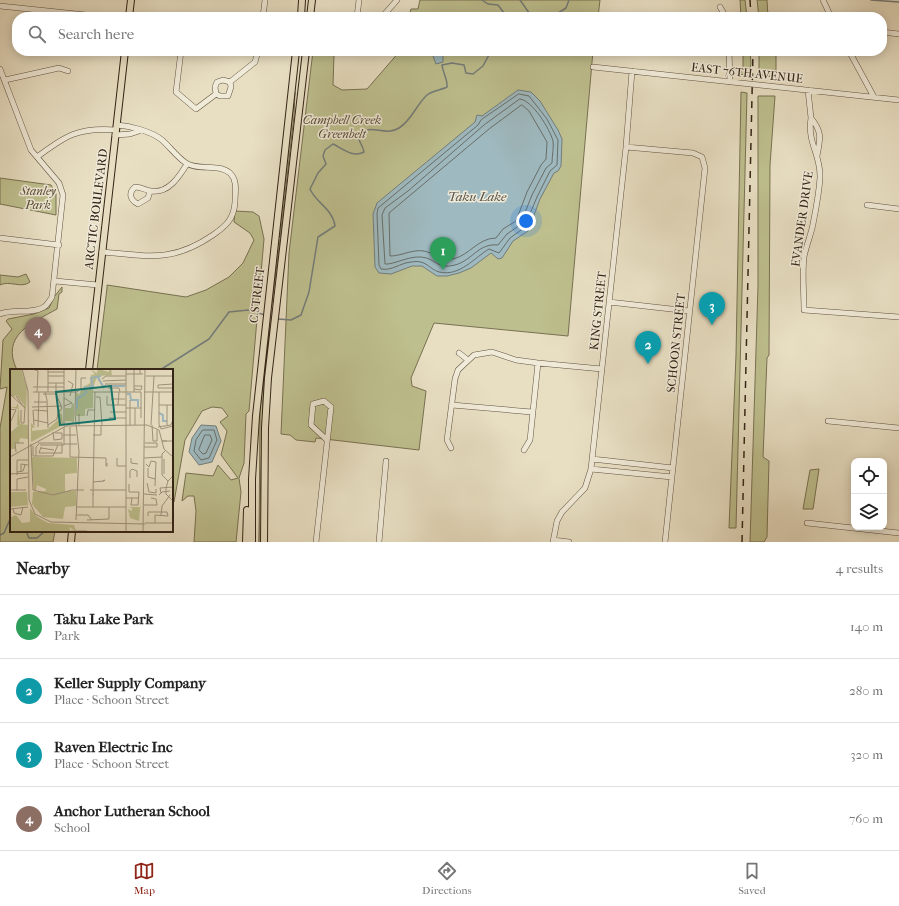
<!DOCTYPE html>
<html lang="en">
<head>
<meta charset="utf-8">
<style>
  body { margin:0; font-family:"IM FELL French Canon",serif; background:#f6f6f6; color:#222 }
  .controls { position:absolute; right:12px; bottom:12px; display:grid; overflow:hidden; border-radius:8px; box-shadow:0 2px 10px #0003 }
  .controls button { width:36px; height:36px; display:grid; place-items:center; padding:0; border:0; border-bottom:1px solid #e0e0e0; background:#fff; color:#222; font:20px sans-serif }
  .you { position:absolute; left:526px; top:221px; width:14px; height:14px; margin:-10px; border:3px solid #fff; border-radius:50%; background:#1a73e8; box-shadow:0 0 0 6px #1a73e833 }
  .badge { display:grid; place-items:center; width:26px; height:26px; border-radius:50%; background:#8f2418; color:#fff; font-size:13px; font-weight:700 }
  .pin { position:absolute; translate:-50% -33px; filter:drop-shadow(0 1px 2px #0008) }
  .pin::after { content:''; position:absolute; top:21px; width:14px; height:12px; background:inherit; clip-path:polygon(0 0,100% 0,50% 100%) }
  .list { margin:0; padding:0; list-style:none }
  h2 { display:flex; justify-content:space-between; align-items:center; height:52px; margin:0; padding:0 16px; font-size:17px }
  h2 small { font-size:13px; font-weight:400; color:#767676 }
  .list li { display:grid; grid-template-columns:26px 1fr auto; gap:12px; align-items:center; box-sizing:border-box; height:64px; padding:0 16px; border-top:1px solid #e0e0e0 }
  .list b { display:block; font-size:15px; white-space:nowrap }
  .list p { margin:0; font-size:13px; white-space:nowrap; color:#767676 }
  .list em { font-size:13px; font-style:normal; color:#767676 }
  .icon { flex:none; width:22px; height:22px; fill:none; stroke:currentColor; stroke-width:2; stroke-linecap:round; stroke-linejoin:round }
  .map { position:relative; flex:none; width:899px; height:542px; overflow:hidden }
  .search { position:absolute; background:#fff; box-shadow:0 2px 10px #0003; left:12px; right:12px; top:12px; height:44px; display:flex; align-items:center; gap:10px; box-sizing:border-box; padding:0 14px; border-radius:16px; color:#767676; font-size:15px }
  .sheet { height:308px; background:#fff }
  nav { display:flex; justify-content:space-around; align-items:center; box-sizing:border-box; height:56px; border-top:1px solid #e0e0e0; background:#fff; font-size:11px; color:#767676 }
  nav a { display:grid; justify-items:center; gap:2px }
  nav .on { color:#8f2418 }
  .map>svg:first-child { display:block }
  .green { fill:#bebf8e; stroke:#787152 }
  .water { fill:#9eb9bf; stroke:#737d7b }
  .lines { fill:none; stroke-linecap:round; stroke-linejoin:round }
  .shore { stroke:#686e6a; stroke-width:1 }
  .stream { stroke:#737d7b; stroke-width:1.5 }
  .minor-casing { stroke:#605241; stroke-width:6 }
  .major-casing { stroke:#332316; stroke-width:8 }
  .minor { stroke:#f0ead8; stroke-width:5 }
  .major { stroke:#e8dfc3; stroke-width:6 }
  .rail { stroke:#332316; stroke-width:1.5; stroke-dasharray:7 7; stroke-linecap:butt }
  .labels { text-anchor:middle; stroke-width:3; stroke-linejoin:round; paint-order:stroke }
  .street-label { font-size:12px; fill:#332316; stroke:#f0ead8 }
  .park-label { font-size:12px; font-style:italic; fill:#564a34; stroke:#f0ead8 }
  .water-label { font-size:13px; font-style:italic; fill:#535049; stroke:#f0ead8 }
  .inset-river { fill:none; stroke:#9eb9bf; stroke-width:2 }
  .inset-road { fill:none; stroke:#a0947e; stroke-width:1 }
  .view { fill:#0f766e; fill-opacity:0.15; stroke:#0f766e; stroke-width:2 }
  .inset-edge { fill:none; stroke:#332316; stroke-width:2 }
</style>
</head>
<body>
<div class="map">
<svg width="899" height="542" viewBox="0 0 899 542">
  <rect width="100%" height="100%" fill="#e8dfc3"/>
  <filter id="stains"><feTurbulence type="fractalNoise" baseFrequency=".005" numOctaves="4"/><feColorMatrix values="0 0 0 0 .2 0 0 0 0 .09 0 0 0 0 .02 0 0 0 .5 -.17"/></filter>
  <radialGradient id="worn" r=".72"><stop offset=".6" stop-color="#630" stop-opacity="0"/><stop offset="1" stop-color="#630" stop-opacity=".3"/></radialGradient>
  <path class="green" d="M 420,0 L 600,0 L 598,17 L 409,17 L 411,9 L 418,9 Z
    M 740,0 L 745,0 L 747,17 L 741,17 Z
    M 757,0 L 767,0 L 768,17 L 759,17 Z
    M 313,51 L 345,51 L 334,55 L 333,85 L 342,90 L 367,89 L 400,51 L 593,51 L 568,336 L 434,323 L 411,378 L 412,386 L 426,391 L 419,450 L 316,438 L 315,442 L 296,440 L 290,435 L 281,434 L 289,253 Z
    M 743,51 L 750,51 L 751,63 L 749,76 L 740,74 L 743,67 Z
    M 759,51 L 776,51 L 776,77 L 759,75 Z
    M 295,92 L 294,116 L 280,238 L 279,237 Z
    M 741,92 L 747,93 L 736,528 L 729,528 L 736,355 Z
    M 758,96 L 775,96 L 770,165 L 769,355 L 767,358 L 763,457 L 769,461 L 767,537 L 764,542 L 750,542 L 758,286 Z
    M 0,178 L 51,185 L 56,194 L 56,215 L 0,204 Z
    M 235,211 L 253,212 L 259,216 L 264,239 L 249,411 L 246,414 L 244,463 L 239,478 L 241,492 L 236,542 L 194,542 L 196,511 L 194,496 L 188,496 L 182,501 L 186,473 L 213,476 L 218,465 L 231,480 L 238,478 L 221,455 L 227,431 L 220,422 L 228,416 L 222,408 L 212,407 L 202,411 L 185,440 L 174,502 L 172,502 L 172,370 L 97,370 L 107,288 L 107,285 L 186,297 L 206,290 L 229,277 L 243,263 L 254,240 L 250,233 L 234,222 Z
    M 278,239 L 280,240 L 272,303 L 271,302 Z
    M 26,274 L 30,282 C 21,289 10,280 0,285 L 0,275 L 18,277 Z
    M 62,287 L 62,292 L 59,294 L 57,309 C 32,323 0,335 17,370 L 11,370 L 11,531 L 55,531 L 53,542 L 0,542 L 0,428 L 7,387 L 0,389 L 3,340 L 12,329 L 6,321 L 8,319 L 34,314 L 49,308 L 54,297 Z
    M 268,329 L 270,330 L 263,398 L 259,542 L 260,410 Z
    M 819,469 L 813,509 L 803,509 L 810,470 Z"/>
  <path class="water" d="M 435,51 L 443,51 L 443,62 L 436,64 L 433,56 Z
    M 518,90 L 531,92 L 540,101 L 558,130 L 562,139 L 561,166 L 558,171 L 554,173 L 540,199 L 528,231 L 513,241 L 502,258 L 498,259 L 491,253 L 471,268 L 459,273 L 447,276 L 437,276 L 422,266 L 412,266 L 391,274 L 379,273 L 375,267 L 373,214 L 377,203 L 475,122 L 477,115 L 482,116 Z
    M 201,425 L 216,426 L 221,441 L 212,462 L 199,465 L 189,452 L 192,438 Z"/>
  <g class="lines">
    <path class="shore" d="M 519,94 L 529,96 L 547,119 L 558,140 L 557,165 L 550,171 L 537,197 L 524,228 L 510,238 L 499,253 L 489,249 C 475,257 460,277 439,272 C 429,269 426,259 411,262 C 400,263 392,271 381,269 L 379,265 L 377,214 L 378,208 L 478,125 L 481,120 Z
      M 520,99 C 532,100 550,129 553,141 C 554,147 552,156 552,163 L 546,168 L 532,195 L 520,225 L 507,234 L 498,245 C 478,243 473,260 455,265 C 436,270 436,258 421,257 C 408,256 393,265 385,264 L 382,215 L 385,208 L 408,191 L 484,125 Z
      M 522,105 L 529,111 L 547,142 L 546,159 L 541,165 L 527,192 L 516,221 L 503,229 L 496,238 C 478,238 470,255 453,259 C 441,263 435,253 424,251 C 412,249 402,256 390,256 L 389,213 L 489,129 Z
      M 203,430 L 214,430 L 217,440 L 209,458 L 201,460 L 194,451 L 196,440 Z
      M 205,435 L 210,435 L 212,440 L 206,453 L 203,454 L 199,450 Z"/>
    <path class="stream" d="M 482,0 L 488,4 L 498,5 L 507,17
      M 520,0 L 532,17
      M 871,0 L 899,2
      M 552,17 L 566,8 L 569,0
      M 278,319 L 291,320 L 301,315 L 309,292 L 318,237 L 335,226 C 333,209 316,203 310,189 L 318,173 L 326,164 L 323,156 L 325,150 L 333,144 C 343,149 353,158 364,152 C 363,145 358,142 358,134 C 371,123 385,137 399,128 C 412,120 416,105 427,95 C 432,91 441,90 447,87 C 448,80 443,73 442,65 L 452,63 L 464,65 L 466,73 L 473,74 L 483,66 L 491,51
      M 160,370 L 209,339 L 229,312 L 248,310 L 265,315
      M 26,531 L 29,538 L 37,538 L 45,531
      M 0,535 L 4,533 L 11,517"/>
    <defs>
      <path id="minor" d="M 823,0 L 831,17
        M 0,6 L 105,17
        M 720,7 L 726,17
        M 263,17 L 265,0
        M 357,17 L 359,0
        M 382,17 L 397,0
        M 882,32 L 899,34
        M 181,51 L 176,92 L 196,109 L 216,94
        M 729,51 L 730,82
        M 849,51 L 874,97
        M 593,67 L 899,100
        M 0,69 L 31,150 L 59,183 L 63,195 L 52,297 C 50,300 47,305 44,307 C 31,315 13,308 0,314
        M 5,80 L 59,68 L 68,71
        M 230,82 L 255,62 L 258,51
        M 808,90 L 811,118
        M 216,94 L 220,96 L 228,96 L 231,87 L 230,82
        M 216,94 L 215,87 L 217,82 L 223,80 L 230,82
        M 115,135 L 130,134 L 139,131
        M 626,147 L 693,153 L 702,157 L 705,168 L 665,542
        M 817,156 C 820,139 823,133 811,118 C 807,144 821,154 820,178 C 819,193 816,209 813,224 C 811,235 806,246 804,257 C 802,274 804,293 804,310 L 899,317
        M 37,157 C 65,136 78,127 116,130
        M 150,191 L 148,198 L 138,204 C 130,200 128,193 135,187 C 141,187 145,190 151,191 C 168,194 179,177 187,164
        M 867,205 L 899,209
        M 0,238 L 59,245
        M 102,252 C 149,256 172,263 213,235 C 226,226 234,219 235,202 C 235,192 238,181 230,173 C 218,163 198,171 186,163 C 177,157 170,147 162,140 C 151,131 130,126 117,125
        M 55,281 L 98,285
        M 609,302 L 689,311
        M 459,353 L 468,360
        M 452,405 L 532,412
        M 828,421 L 899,428
        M 451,448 L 447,440 L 455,379 L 458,370 L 474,355 L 492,352 L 516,360 L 538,363 L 602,369
        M 524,450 L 530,440 L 538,363
        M 592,459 L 673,468
        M 591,469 L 672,477
        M 807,523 L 899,533
        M 553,540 L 569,542
        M 316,542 L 331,407 L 324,401 L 313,404 L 311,425 L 327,440
        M 379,542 L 386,461
        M 553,542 L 557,521 L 562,512 L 585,488 L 591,469 L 626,147 L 632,71"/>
      <path id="major" d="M 129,17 L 131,0
        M 301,17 L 302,0
        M 310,17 L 312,0
        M 89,370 L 125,51
        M 71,542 L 72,531
        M 246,542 L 247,510
        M 252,542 L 252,479 L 256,416 L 296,51
        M 264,542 L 265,428 L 268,378 L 306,51"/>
    </defs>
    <use href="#minor" class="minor-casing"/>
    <use href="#major" class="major-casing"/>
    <use href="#minor" class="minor"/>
    <use href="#major" class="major"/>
    <path class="rail" d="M 750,0 L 751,17
      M 742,542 L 753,51"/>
  </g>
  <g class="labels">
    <g class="street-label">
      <text transform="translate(747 73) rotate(6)" y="4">EAST 76TH AVENUE</text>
      <text transform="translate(96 209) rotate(-83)" y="4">ARCTIC BOULEVARD</text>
      <text transform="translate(802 219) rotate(-82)" y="4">EVANDER DRIVE</text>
      <text transform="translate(257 295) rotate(-83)" y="4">C STREET</text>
      <text transform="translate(598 311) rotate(-84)" y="4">KING STREET</text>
      <text transform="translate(676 343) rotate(-84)" y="4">SCHOON STREET</text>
    </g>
    <g class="park-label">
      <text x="342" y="124">Campbell Creek<tspan x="342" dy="14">Greenbelt</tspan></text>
      <text x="38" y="195">Stanley<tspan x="38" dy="14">Park</tspan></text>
    </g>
    <g class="water-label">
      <text x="477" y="201">Taku Lake</text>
    </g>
  </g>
  <g transform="translate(10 369)">
    <rect width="163" height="163" fill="#e8dfc3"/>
    <path d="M 0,0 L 11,0 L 17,19 L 16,39 L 13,38 L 14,36 L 6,26 L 4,28 L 0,25 ZM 80,0 L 87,4 L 88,0 L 99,3 L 99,0 L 101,0 L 102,6 L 88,7 L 92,14 L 94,22 L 87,8 L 83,19 L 83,39 L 75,40 L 75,47 L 66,47 L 66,23 L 69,26 L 72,19 L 80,14 L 81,6 L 85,5 ZM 8,34 L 10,55 L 18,56 L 18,70 L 10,69 L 9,74 L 5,74 L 5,80 L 0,80 L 0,64 L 9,56 L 7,56 L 8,40 L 0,38 L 6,38 ZM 62,34 L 64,35 L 64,55 L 61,52 L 55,52 L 55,39 L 61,39 ZM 52,40 L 52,41 L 49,44 L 52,45 L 53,56 L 21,73 L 21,54 L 25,58 L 22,59 L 22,62 L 38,60 L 49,50 L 49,42 ZM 21,88 L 67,89 L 67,104 L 55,105 L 55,122 L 66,122 L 66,137 L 55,138 L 53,150 L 33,148 L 22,135 L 23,123 L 36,122 L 36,120 L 27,116 L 26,121 L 24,121 ZM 0,123 L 17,123 L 18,136 L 0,138 ZM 131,131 L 129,152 L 120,149 L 118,140 L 122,142 L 122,139 L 118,138 L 130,138 ZM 20,139 L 26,147 L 38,154 L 64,156 L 66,162 L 59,158 L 61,163 L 0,163 L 1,148 L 6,146 L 12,154 L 20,153 Z" fill="#bebf8e"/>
    <path class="inset-river" d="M 87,7 L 93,17 L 96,17M 97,17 L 115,17M 117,25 L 120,25 L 121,31 L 128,31 L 128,38M 67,40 L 67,30 L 76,24 L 75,18 L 80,20 L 80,17 L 83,17 L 81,9 L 91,7M 149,44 L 153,46 L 153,52 L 157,52"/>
    <path class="inset-road" d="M 12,0 L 18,22 L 19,131 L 25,145 L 41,153 L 135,155M 23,0 L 28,2 L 27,23M 66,0 L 65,45 L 69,82 L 66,151M 116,0 L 130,0 L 130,5M 116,0 L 116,125M 124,0 L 124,23M 38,3 L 54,3M 116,5 L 133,5M 38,7 L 54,7M 136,7 L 163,7M 92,10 L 96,7 L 116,7M 58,12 L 63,15 L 60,27M 93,12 L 116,11M 38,14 L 54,14M 46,14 L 46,25 L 52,39M 95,15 L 116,15M 163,15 L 148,16 L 148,19 L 163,19M 124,17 L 132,17 L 131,21 L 124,20M 23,18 L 54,18M 98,19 L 109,19 L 110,23M 23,23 L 67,23 L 71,19 L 71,9 L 76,9M 35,23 L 37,31 L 38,59M 38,23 L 38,0M 83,23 L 131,23M 131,23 L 131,49M 134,23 L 163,23M 149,23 L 149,55 L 151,60 L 163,57M 0,25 L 15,39 L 14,54 L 11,54 L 11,41M 33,25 L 46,25M 6,27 L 13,37M 97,27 L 97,36 L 116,36M 86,28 L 90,28 L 92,56M 101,30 L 115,30M 24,33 L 37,33M 108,36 L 109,23M 149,36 L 163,36M 157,36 L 157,56M 54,37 L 62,34 L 54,29M 22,38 L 52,37M 116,39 L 131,39M 0,40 L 6,41 L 0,54M 23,41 L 24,56M 24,41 L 38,42M 100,43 L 116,43M 77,47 L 78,41 L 85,41M 99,49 L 116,49M 24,51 L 38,54M 38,56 L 47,50 L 48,43 L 52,39M 69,56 L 69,45 L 69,47M 120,56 L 120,31M 125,56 L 125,39M 141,56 L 144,7M 142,56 L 143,72 L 147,72 L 147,61M 54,57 L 54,0M 28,58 L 29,23M 148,58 L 161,56 L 162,53M 43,63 L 44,71 L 52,70 L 52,64 L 45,64M 53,66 L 66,66M 83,66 L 91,66 L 91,56M 157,72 L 152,72 L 162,72M 28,74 L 52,74 L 52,84M 21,75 L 23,121M 54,75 L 67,75M 30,76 L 54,76 L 54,58M 23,77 L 23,87 L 43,87 L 48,76M 31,78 L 29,84 L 52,84M 134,78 L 147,78 L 147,74 L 135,74M 31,79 L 44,81M 155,82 L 152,85 L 152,106 L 158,112M 6,83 L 5,74 L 14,74M 26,87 L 26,78 L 29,75M 0,88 L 56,57 L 137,56 L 149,61 L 154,80 L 163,88M 60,88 L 96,89 L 96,97 L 97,97 L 97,94M 60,88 L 60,58M 107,89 L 107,97 L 116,97M 121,89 L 121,94 L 128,95M 134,89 L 152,88M 136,95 L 139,98 L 141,92 L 146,93 L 145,117M 138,99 L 138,108 L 145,110M 7,103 L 13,102 L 15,96M 11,103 L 11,95 L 18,96M 0,105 L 18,104M 154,105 L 154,90M 7,106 L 7,91 L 18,91M 163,107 L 158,112 L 156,119 L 156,125 L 163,132M 120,109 L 120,102 L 122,100 L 127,102 L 127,108M 83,113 L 94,112 L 95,111 L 93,112M 137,114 L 139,123 L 146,124 L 146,120M 119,115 L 119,123 L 129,123 L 128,136 L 121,136 L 122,129M 0,121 L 16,121M 23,121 L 43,126 L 62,121 L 74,121M 80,121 L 116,121M 7,122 L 7,110 L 18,108M 151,124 L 150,119 L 163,118M 83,125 L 83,138M 116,125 L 116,163M 134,125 L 147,126M 83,126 L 85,23M 149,126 L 152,123 L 160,122M 116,129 L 129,129M 134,136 L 147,136 L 146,130 L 141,129M 67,138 L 116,138M 0,140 L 18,138M 3,140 L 4,144 L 11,146 L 13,138M 67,146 L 78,146 L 82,151M 151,146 L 152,137 L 160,126M 138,147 L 138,143 L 157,143 L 158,147 L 145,146 L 145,154M 77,151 L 99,150 L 99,138M 135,154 L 163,154M 61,162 L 77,162M 133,163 L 135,0"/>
    <path class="view" d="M 101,17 L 105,50 L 50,56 L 46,23 Z"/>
    <rect width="163" height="163" class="inset-edge"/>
  </g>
  <rect width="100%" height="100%" filter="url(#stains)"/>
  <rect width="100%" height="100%" fill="url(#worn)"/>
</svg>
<div class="controls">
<button><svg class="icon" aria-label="locate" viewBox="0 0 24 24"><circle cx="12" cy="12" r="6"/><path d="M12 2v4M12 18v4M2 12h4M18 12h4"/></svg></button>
<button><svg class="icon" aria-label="layers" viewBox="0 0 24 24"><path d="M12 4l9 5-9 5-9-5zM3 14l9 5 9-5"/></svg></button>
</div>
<div class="you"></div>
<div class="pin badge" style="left:443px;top:270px;background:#2e9e5b">1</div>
<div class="pin badge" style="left:648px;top:364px;background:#0f9aa8">2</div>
<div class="pin badge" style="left:712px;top:325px;background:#0f9aa8">3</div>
<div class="pin badge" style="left:38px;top:350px;background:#8d6e63">4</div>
<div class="search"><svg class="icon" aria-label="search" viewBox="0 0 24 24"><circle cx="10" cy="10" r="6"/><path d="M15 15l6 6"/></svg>Search here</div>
</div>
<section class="sheet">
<h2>Nearby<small>4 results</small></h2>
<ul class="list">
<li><span class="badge" style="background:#2e9e5b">1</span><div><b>Taku Lake Park</b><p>Park</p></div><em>140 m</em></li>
<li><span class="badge" style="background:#0f9aa8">2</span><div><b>Keller Supply Company</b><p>Place · Schoon Street</p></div><em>280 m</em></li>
<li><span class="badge" style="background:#0f9aa8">3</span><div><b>Raven Electric Inc</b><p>Place · Schoon Street</p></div><em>320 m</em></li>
<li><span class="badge" style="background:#8d6e63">4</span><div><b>Anchor Lutheran School</b><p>School</p></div><em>760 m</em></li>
</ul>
</section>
<nav>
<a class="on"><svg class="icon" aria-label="map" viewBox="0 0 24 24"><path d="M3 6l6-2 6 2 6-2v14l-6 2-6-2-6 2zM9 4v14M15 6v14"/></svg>Map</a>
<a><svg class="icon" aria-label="directions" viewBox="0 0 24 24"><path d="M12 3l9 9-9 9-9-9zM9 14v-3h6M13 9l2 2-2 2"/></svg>Directions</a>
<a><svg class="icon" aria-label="saved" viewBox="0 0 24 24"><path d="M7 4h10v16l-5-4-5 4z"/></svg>Saved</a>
</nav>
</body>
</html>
